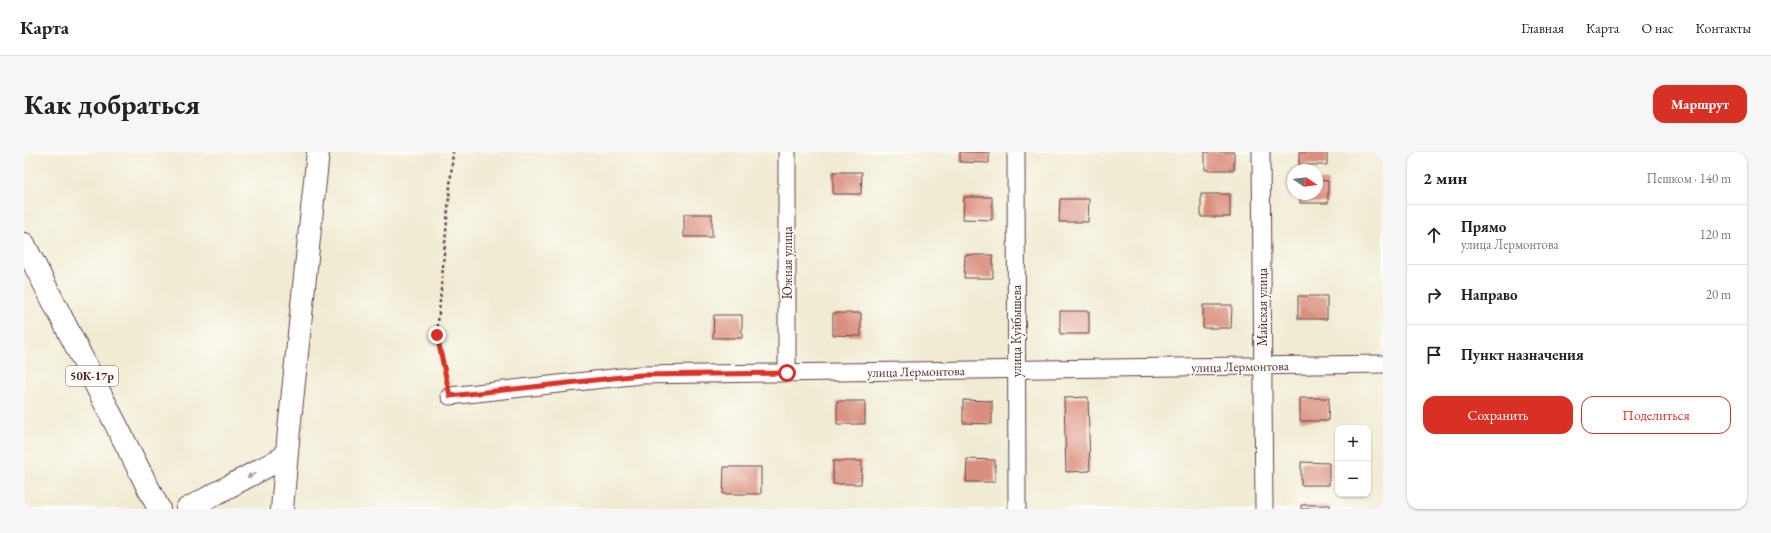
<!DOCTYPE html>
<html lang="ru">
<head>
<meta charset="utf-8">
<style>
  body { margin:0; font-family:"EB Garamond",serif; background:#f6f6f6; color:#222 }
  .controls { position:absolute; right:12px; bottom:12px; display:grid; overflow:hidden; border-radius:8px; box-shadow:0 1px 3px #0004 }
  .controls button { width:36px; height:36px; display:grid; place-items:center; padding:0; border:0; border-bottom:1px solid #e0e0e0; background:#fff; color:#222; font:20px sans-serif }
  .compass { position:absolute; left:1263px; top:12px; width:36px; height:36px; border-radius:50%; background:#fff; box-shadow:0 1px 3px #0004; rotate:103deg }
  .stop { position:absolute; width:12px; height:12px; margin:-9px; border:3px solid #d93025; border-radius:50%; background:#fff }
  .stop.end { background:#d93025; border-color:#fff; box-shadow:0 1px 4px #0008 }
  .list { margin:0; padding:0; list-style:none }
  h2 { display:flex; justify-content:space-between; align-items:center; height:52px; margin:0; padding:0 16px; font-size:17px }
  h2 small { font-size:13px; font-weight:400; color:#767676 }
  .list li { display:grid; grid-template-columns:26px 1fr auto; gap:12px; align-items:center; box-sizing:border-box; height:60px; padding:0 16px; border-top:1px solid #e0e0e0 }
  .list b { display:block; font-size:15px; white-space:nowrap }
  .list p { margin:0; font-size:13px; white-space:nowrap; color:#767676 }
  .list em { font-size:13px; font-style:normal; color:#767676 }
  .actions { display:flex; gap:8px; padding:12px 16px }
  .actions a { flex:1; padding:9px 0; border:1px solid #d93025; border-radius:12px; text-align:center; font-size:14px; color:#d93025 }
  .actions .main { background:#d93025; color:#fff }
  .icon { flex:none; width:22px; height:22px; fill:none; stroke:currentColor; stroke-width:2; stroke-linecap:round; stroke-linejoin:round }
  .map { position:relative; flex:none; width:1359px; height:357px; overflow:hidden; border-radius:12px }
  header { display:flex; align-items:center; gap:24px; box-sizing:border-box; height:56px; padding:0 20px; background:#fff; border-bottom:1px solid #e0e0e0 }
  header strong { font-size:19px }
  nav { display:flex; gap:22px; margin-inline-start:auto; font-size:14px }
  .intro { display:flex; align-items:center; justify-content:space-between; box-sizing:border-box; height:96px; padding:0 24px }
  h1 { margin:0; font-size:28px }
  .button { padding:10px 18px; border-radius:12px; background:#d93025; color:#fff; font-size:14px; font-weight:700 }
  main { display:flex; gap:24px; padding:0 24px }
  aside { flex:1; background:#fff; border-radius:12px; box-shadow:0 1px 3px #0004 }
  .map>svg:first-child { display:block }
  .building { fill:#da8f7e }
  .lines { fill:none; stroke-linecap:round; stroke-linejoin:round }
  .street-casing { stroke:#633e44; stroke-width:19 }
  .secondary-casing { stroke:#633e44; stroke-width:24 }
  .primary-casing { stroke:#633e44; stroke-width:24 }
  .path { stroke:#633e44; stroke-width:2.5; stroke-dasharray:3 3; stroke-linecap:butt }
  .street { stroke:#fff; stroke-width:17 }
  .secondary { stroke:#fff; stroke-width:22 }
  .primary { stroke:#fff; stroke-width:22 }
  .oneway { fill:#ae9aa0 }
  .route { stroke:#d93025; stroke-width:5 }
  .labels { text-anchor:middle; stroke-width:3.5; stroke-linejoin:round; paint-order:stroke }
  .shield { fill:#fdfcf7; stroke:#806168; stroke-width:1 }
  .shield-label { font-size:12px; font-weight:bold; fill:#4a1f2b }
  .street-label { font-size:13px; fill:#4a1f2b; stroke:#fdfcf7 }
</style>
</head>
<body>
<header>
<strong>Карта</strong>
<nav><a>Главная</a><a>Карта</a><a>О нас</a><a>Контакты</a></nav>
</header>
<div class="intro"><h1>Как добраться</h1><a class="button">Маршрут</a></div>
<main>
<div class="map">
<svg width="1359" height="357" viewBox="0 0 1359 357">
  <rect width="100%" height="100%" fill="#fdfcf7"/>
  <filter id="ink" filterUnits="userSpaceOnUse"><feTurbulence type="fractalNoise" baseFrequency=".025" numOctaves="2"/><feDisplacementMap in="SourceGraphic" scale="8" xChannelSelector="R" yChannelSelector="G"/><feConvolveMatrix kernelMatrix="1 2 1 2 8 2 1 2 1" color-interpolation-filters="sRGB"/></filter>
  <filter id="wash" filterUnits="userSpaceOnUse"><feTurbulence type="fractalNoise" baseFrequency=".012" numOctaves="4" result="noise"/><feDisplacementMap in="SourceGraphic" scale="16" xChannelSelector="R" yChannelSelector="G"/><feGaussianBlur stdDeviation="0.9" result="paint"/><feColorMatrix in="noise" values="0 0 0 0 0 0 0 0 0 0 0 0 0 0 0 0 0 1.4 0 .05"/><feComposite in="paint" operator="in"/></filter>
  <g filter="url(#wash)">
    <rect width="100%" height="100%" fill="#f0ebd2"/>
    <g id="blocks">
      <path class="building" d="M 936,0 L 965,0 L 965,11 L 936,10 Z
        M 1181,0 L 1210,0 L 1210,18 L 1181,18 Z
        M 1275,0 L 1303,0 L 1303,13 L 1275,13 Z
        M 809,20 L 838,20 L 837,42 L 809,42 Z
        M 1293,28 L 1304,29 L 1304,51 L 1276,51 L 1276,42 L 1293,42 Z
        M 1177,42 L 1206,42 L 1206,65 L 1177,65 Z
        M 940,45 L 968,45 L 968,68 L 939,67 Z
        M 1036,47 L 1065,47 L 1064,70 L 1035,70 Z
        M 660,62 L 688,62 L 688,85 L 660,85 Z
        M 941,103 L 969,103 L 969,126 L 940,126 Z
        M 1274,144 L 1303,144 L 1303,167 L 1274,167 Z
        M 1179,153 L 1208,153 L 1207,176 L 1179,176 Z
        M 1036,159 L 1065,159 L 1065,182 L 1036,182 Z
        M 809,161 L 837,161 L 837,184 L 809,183 Z
        M 690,163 L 718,163 L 718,186 L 689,186 Z
        M 1064,245 L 1066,319 L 1042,320 L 1040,246 Z
        M 1276,246 L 1305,246 L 1304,269 L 1276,269 Z
        M 939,248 L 968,249 L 968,272 L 939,271 Z
        M 813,249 L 841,249 L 841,272 L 813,272 Z
        M 943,307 L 971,308 L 971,330 L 942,330 Z
        M 809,309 L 838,309 L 837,332 L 809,332 Z
        M 1277,310 L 1305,311 L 1305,333 L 1277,333 Z
        M 700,315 L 737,315 L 737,342 L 699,342 Z
        M 1277,353 L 1306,353 L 1306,357 L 1277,357 Z"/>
    </g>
  </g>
  <g filter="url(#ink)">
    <use href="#blocks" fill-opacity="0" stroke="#633e44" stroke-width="1"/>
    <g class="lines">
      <defs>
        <path id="street" d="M 763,0 L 763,221
          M 992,0 L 993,357
          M 1237,0 L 1240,357
          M 426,244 L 616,223 L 1359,212"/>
        <path id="secondary" d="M 163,357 L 262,304
          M 258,357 L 265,278 L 294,0"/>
        <path id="primary" d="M 0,92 L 135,357"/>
      </defs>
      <use href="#street" class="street-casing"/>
      <use href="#secondary" class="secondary-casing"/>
      <use href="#primary" class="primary-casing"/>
      <path class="path" d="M 422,228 L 413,183 L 429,0"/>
      <use href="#street" class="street"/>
      <use href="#secondary" class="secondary"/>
      <use href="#primary" class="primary"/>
    </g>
    <defs><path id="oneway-solid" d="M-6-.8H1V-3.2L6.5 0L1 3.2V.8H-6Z"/></defs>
    <use class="oneway" href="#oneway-solid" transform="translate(228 323) rotate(152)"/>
  </g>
  <g class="lines" filter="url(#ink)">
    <path class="route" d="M 413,183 L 426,244 L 616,223 L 763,221"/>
  </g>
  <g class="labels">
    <rect class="shield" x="42" y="214" width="52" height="20" rx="3"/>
    <g class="shield-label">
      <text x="68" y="228">50К-17р</text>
    </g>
    <g class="street-label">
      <text transform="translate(763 111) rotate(-90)" y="5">Южная улица</text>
      <text transform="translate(1238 155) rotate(-90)" y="5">Майская улица</text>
      <text transform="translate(992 179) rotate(-90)" y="5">улица Куйбышева</text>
      <text transform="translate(1216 214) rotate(-1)" y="5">улица Лермонтова</text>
      <text transform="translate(892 219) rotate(-1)" y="5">улица Лермонтова</text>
    </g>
  </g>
</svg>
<div class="controls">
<button>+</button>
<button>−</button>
</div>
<svg class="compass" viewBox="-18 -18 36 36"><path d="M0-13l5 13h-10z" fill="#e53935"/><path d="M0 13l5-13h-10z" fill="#767676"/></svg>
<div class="stop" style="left:763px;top:221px"></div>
<div class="stop end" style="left:413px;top:183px"></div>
</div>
<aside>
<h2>2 мин<small>Пешком · 140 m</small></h2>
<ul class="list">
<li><svg class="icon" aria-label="ahead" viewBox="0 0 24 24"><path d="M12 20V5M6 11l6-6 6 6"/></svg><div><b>Прямо</b><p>улица Лермонтова</p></div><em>120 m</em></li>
<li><svg class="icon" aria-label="right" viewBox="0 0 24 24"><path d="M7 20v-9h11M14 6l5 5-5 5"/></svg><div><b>Направо</b></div><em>20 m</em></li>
<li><svg class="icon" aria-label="arrive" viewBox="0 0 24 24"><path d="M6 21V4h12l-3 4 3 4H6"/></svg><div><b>Пункт назначения</b></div></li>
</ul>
<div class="actions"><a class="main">Сохранить</a><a>Поделиться</a></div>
</aside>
</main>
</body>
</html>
